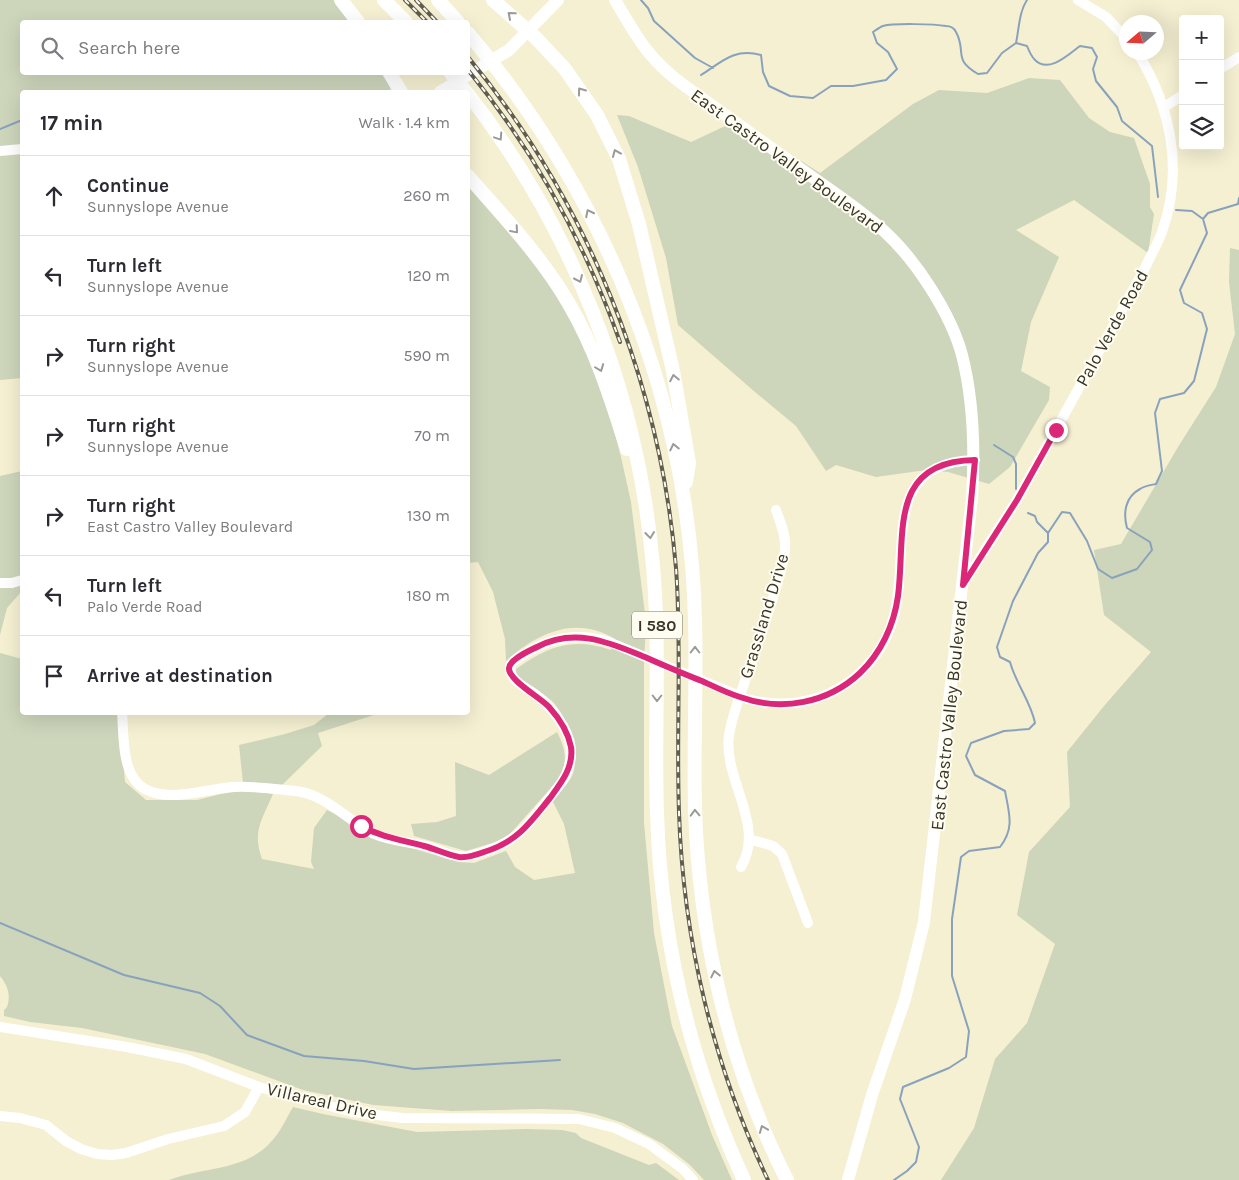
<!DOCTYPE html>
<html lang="en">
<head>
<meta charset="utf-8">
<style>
  body { margin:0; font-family:Karla,sans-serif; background:#f7f7f7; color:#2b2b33 }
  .controls { position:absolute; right:15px; top:15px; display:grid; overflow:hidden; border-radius:5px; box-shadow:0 5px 20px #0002 }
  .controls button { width:45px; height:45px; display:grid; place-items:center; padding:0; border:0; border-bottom:1px solid #e1e1e2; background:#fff; color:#2b2b33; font:25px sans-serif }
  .compass { position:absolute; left:1119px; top:15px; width:45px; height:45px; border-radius:50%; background:#fff; box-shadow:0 5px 20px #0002; rotate:251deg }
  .stop { position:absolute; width:15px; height:15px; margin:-11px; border:4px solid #db2777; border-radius:50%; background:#fff }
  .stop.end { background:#db2777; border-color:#fff; box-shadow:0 1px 5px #0008 }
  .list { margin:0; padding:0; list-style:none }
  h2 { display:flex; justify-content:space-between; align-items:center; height:65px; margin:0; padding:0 20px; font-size:21px }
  h2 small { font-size:16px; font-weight:400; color:#7c7c81 }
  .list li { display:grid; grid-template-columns:32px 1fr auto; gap:15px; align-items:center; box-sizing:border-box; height:80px; padding:0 20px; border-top:1px solid #e1e1e2 }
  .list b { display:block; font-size:19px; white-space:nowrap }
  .list p { margin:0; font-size:16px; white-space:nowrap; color:#7c7c81 }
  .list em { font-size:16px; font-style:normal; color:#7c7c81 }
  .icon { flex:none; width:28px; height:28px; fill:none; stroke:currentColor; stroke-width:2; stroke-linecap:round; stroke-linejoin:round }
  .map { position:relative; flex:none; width:1239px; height:1180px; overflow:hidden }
  .search { position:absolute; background:#fff; box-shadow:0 5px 20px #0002; left:20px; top:20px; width:450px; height:55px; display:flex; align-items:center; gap:12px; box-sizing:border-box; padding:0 18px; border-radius:5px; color:#7c7c81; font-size:19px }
  .panel { position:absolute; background:#fff; box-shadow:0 5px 20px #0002; left:20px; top:90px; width:450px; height:625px; border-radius:5px }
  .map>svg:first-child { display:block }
  .green { fill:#cdd5bb }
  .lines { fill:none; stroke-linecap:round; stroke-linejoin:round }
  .stream { stroke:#89a2bc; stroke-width:2 }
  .minor { stroke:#fff; stroke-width:10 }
  .major { stroke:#fff; stroke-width:12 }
  .highway { stroke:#fff; stroke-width:14 }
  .rail-casing { stroke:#605d4e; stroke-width:4 }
  .rail { stroke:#fffdf1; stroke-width:2; stroke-dasharray:5.5; stroke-linecap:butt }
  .oneway { stroke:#9c9a94 }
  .route { stroke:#db2777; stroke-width:6 }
  .labels { text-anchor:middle; stroke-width:4; stroke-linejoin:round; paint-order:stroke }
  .shield { fill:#fffdf1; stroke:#747266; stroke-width:1 }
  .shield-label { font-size:16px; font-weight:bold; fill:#38362a }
  .street-label { font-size:18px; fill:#38362a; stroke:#fffdf1 }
</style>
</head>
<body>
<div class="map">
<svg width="1239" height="1180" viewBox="0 0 1239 1180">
  <rect width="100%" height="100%" fill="#f5f0d2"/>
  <path class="green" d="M 0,0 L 334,0 L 349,22 L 22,22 L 22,72 L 382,72 L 391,88 L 389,92 L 22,92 L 22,378 L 0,380 Z
    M 1029,78 L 1060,80 L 1089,118 L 1110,132 L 1134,138 L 1150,184 L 1150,207 L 1154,214 L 1148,253 L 1074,200 L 1016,230 L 1059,257 L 1031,322 L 1021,371 L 1050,387 L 1049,400 L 1010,467 L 989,484 L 948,472 L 926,470 L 876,477 L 836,465 L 826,471 L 796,426 L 755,392 L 678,325 L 666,258 L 638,167 L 617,115 L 629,116 L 691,142 L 736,121 L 753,130 L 820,173 L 913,104 L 939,90 L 987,93 Z
    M 468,185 L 497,217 L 550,282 L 581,335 L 604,392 L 621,457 L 631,502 L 646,622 L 644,664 L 644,823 L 654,933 L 672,1026 L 712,1135 L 732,1180 L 704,1180 L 690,1165 L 663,1144 L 623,1123 L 595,1114 L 572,1110 L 540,1109 L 452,1111 L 373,1105 L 303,1090 L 205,1054 L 82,1028 L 30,1022 L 4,1016 L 4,1010 L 7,1007 C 11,995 8,986 0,976 L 0,653 L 22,659 L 22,712 L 119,713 L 125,782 L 146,800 L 197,800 L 221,794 L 239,791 L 259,791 L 273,794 C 262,820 252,831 262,859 L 314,869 L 311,862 L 314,828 L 327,810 L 388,841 L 458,862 L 474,863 L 506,851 L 515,867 L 534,880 L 575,873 L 564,824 L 552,800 C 558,793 568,785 572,776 C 581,756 567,716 552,701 C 541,690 524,685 516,673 L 516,669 C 548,646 573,637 611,650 L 615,639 C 576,615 537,633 506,661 L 505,639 L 493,592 L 478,562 L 468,563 Z
    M 1230,248 L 1239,250 L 1239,1180 L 941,1180 L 974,1128 L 995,1059 L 1027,1023 L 1055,944 L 1017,915 L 1029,852 L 1070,807 L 1067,752 L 1104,706 L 1151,652 L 1104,615 L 1094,550 L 1121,544 L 1178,447 L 1216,387 L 1235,334 L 1229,282 Z
    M 22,471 L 22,591 L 7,608 L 0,635 L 0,476 Z
    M 329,713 L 377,713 L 377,714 L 318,733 L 322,746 L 280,787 L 243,783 L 239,745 L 285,734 L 314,725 Z
    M 557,732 C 566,750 568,761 559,779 L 509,835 L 496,842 L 466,851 L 414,836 L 411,824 L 437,822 L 456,816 L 455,762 L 489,775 Z
    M 293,1107 L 323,1114 L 417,1132 L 527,1129 L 562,1130 L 576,1133 L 581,1138 L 649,1165 L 656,1163 L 679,1180 L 169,1180 C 202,1167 244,1171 270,1143 C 280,1133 286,1119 293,1107 Z"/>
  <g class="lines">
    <path class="stream" d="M 641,0 L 648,8 L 654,21 L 695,58 L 713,68
      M 1016,43 L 1027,46 C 1029,51 1032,57 1035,60 C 1049,74 1069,54 1080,46 L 1092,48 L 1097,57 L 1093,69 L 1096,81 L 1117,107 L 1122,121 L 1152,146 L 1158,197
      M 1016,43 C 1019,29 1019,12 1027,0
      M 701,75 C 723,61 734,48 761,55 L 763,72 L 769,86 L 790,96 L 813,98 L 831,86 L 853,86 L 886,80 L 897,69 L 888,52 L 877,43 L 873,32 C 876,30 880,27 883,26 C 893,23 935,24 946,26 C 950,26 954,28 956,32 C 967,52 952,59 978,74 L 987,73 L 1002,53 L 1016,43
      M 0,129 L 22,120
      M 1176,210 L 1192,211 L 1203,219
      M 1203,219 L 1208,213 L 1238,204 L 1239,198
      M 994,445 L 1013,457 L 1016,464 L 1016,489
      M 1028,513 L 1035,516 L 1037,522 L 1048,533
      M 0,923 L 124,975 L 200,993 L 220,1006 L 247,1035 L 304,1056 L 364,1061 L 414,1069 L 560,1060
      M 894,1180 L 907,1171 L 916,1162 L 919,1147 L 900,1099 L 903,1087 L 949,1068 L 966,1057 L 969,1031 L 952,976 L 952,919 L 961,857 L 969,851 L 1000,847 C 1015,828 1009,813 1005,791 L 975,775 L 966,756 L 971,743 L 1004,731 L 1029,729 L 1035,723 C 1031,702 1016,684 1010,662 L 1000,657 L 997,647 L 1013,601 L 1038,553 L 1048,542 L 1048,533 L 1062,512 L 1070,513 L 1087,541 L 1098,569 L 1112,578 L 1137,569 L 1152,550 L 1150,542 L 1127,528 C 1123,513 1125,497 1140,489 C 1144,486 1151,485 1156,484 L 1162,471 L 1155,413 L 1160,399 L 1184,393 L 1194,381 L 1207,329 L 1202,313 L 1184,303 L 1180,290 L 1207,233 L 1203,219"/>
    <path class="minor" d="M 1078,0 L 1106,17 L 1126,38
      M 1220,69 L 1239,57
      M 1164,107 L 1183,95
      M 0,151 L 22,149
      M 0,583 L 12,583 L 22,580
      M 963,584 L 1017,500 L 1144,270 C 1150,257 1157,245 1162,232 C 1184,170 1171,106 1137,52
      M 122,712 C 124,736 121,776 145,789 C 170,803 208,788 235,787 C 254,786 275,789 295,791 C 326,794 348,821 374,834 C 390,841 409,842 426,846 C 437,849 447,855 458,856 C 465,858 473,855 480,853 C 511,844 523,832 542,807 C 552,794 565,782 569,766 C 578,739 556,711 536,695 C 526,687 509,681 510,666 C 514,659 521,656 528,652 C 554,636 580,633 609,642 L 747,699 C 778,707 809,705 838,689 C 866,673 886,647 894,616 C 911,553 878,462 975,460
      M 749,839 L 773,846 L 782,854 L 808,923
      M 741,867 C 766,825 723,780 729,735 C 732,717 739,698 745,681 C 755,651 766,621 775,591 C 779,577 785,561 785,547 C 786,534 780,522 776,510
      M 0,1027 L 127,1047 L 186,1059 L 259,1087 L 352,1112 L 402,1118 L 579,1119 L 615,1128 L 649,1144 L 683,1169 L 693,1180
      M 0,1116 L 20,1118 L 46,1125 L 66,1141 L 81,1149 L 97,1154 L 112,1155 L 126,1153 L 168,1139 L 224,1126 L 245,1112 L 259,1087"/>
    <path class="major" d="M 615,0 C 638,39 648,59 685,86 C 720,111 755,137 790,161 C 821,184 855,205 884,231 C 916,260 951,314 962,355 C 974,402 975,450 972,498 L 924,922 L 905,999 L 872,1095 L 848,1180
      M 440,92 L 509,50 L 558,0"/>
    <path class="highway" d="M 341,0 L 358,22
      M 384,0 L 406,22
      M 438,0 L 458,22
      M 493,0 L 536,38 L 565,69 L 597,115 L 619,159 L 639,224 L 673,371 L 689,463 L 686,482
      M 468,33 C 595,183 675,368 692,565 C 699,646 693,728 695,809 C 699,937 729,1065 787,1180
      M 389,72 L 401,92
      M 450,72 L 466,92
      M 468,94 C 571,226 636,389 652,556 C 661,642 654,728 657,814 C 661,941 691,1065 744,1180
      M 468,176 C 503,216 542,257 569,304 C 596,350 611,399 627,449"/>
    <defs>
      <path id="rail" d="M 405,0 L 427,22
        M 416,0 L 437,22
        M 468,57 C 587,201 660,381 676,568 C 682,649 676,731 679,812 C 683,939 713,1065 768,1180
        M 468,70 C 534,151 585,243 620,342"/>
    </defs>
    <use href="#rail" class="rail-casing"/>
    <use href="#rail" class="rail"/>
  </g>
  <defs><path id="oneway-chevron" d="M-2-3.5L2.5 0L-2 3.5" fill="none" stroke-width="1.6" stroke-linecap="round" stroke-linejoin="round" transform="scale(1.25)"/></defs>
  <g class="oneway">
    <use href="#oneway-chevron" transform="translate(511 15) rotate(-139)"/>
    <use href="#oneway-chevron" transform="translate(581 91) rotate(-126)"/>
    <use href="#oneway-chevron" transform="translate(499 137) rotate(56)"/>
    <use href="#oneway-chevron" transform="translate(616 153) rotate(-113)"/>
    <use href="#oneway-chevron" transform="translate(589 213) rotate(-117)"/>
    <use href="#oneway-chevron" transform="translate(515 230) rotate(49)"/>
    <use href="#oneway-chevron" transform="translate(579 279) rotate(66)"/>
    <use href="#oneway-chevron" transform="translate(600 368) rotate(69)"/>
    <use href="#oneway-chevron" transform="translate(674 378) rotate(-101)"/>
    <use href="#oneway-chevron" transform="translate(674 447) rotate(-103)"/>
    <use href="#oneway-chevron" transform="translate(650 535) rotate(83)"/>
    <use href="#oneway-chevron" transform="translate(695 650) rotate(-90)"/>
    <use href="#oneway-chevron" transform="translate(657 698) rotate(90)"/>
    <use href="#oneway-chevron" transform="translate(695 813) rotate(-92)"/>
    <use href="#oneway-chevron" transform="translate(715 974) rotate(-102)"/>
    <use href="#oneway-chevron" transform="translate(763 1129) rotate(-112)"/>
  </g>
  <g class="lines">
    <path class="route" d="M 361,826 C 381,837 402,840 424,846 C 436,849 447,855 459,857 C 467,858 476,855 484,852 C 517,842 529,824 550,798 C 561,783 574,767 571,747 C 568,732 559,718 549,707 C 541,698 508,680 509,668 C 510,659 529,651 537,647 C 573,628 606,641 640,655 C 661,664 681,673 702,681 C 715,687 727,693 740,697 C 782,712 828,703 860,673 C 881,653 894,625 898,596 C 906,536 887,461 975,460 L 963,585 L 1017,500 L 1056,430"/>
  </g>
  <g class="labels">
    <rect class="shield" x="632" y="611.5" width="50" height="27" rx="4"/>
    <g class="shield-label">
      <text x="657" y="631">I 580</text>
    </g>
    <g class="street-label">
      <text transform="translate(787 161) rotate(36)" y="6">East Castro Valley Boulevard</text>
      <text transform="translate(1112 328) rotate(-61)" y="6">Palo Verde Road</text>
      <text transform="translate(764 616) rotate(-73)" y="6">Grassland Drive</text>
      <text transform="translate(949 715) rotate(-84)" y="6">East Castro Valley Boulevard</text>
      <text transform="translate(322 1101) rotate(13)" y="6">Villareal Drive</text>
    </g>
  </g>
</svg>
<div class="controls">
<button>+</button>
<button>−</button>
<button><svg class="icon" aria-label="layers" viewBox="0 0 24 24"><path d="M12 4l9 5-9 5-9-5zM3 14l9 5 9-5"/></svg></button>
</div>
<svg class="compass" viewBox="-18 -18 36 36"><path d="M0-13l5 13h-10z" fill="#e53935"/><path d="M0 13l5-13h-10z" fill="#7c7c81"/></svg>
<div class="stop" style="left:361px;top:826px"></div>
<div class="stop end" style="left:1056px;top:430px"></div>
<div class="search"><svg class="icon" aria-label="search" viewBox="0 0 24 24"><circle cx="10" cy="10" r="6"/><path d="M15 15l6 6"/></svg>Search here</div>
<section class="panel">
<h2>17 min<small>Walk · 1.4 km</small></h2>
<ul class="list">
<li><svg class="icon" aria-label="ahead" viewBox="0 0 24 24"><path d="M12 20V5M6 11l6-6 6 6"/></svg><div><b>Continue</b><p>Sunnyslope Avenue</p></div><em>260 m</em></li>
<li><svg class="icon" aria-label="left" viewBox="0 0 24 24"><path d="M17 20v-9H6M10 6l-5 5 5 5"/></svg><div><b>Turn left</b><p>Sunnyslope Avenue</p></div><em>120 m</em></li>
<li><svg class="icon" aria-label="right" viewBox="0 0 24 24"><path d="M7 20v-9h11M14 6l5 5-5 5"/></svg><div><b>Turn right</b><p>Sunnyslope Avenue</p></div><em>590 m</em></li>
<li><svg class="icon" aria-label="right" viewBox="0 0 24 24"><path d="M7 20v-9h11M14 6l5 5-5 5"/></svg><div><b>Turn right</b><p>Sunnyslope Avenue</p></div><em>70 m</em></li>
<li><svg class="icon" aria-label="right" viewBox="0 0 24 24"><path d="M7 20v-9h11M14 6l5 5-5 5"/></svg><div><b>Turn right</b><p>East Castro Valley Boulevard</p></div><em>130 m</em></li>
<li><svg class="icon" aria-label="left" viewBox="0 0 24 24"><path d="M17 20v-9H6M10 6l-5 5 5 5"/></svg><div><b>Turn left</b><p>Palo Verde Road</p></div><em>180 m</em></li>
<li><svg class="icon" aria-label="arrive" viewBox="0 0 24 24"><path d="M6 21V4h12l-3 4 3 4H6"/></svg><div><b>Arrive at destination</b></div></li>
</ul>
</section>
</div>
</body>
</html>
